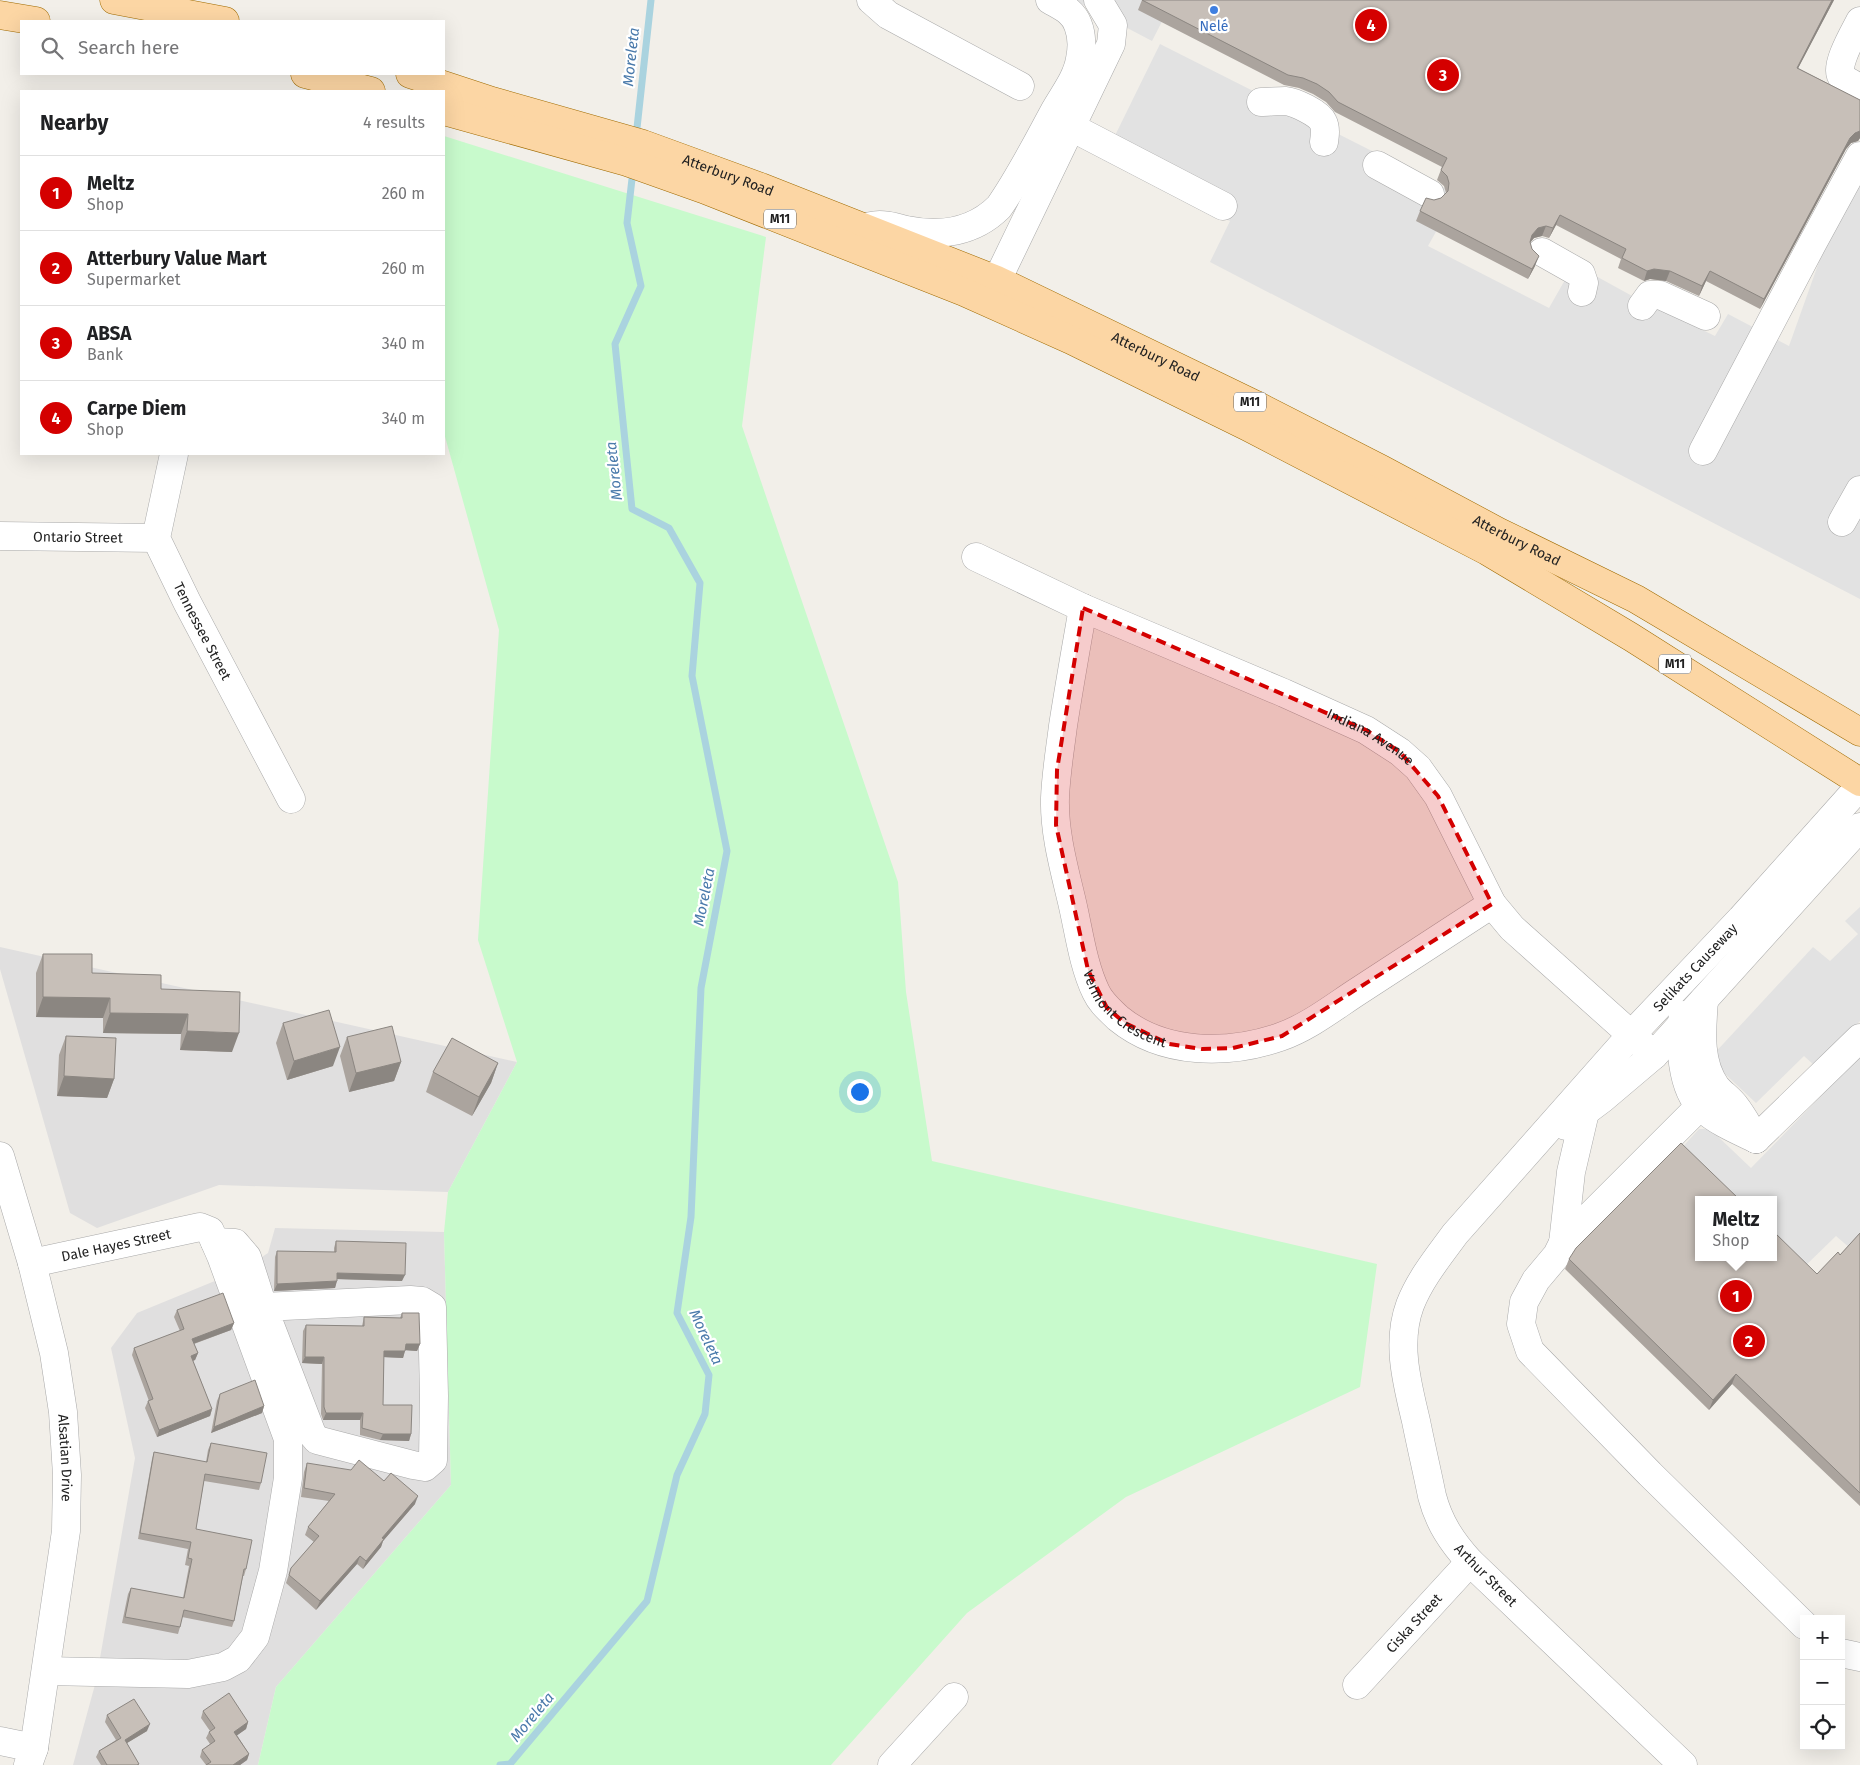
<!DOCTYPE html>
<html lang="en">
<head>
<meta charset="utf-8">
<style>
  body { margin:0; font-family:"Fira Sans",sans-serif; background:#f6f6f6; color:#202124 }
  .controls { position:absolute; right:15px; bottom:15px; display:grid; overflow:hidden; border-radius:0px; box-shadow:0 5px 20px #0002 }
  .controls button { width:45px; height:45px; display:grid; place-items:center; padding:0; border:0; border-bottom:1px solid #e0e0e0; background:#fff; color:#202124; font:25px sans-serif }
  .you { position:absolute; left:859px; top:1091px; width:18px; height:18px; margin:-12px; border:4px solid #fff; border-radius:50%; background:#1a73e8; box-shadow:0 0 0 8px #1a73e833 }
  .badge { display:grid; place-items:center; width:32px; height:32px; border-radius:50%; background:#d40000; color:#fff; font-size:16px; font-weight:700 }
  .pin { position:absolute; translate:-50% -50%; border:2px solid #fff; box-shadow:0 1px 5px #0006 }
  .popup { position:absolute; left:1695px; top:1196px; width:82px; height:65px; box-sizing:border-box; display:grid; place-content:center; border-radius:0px; background:#fff; filter:drop-shadow(0 1px 4px #0005); font-size:16px; white-space:nowrap; color:#757577 }
  .popup b { font-size:19px; color:#202124 }
  .popup::after { content:''; position:absolute; left:50%; top:100%; margin-left:-10px; border:10px solid transparent; border-top-color:#fff }
  .list { margin:0; padding:0; list-style:none }
  h2 { display:flex; justify-content:space-between; align-items:center; height:65px; margin:0; padding:0 20px; font-size:21px }
  h2 small { font-size:16px; font-weight:400; color:#757577 }
  .list li { display:grid; grid-template-columns:32px 1fr auto; gap:15px; align-items:center; box-sizing:border-box; height:75px; padding:0 20px; border-top:1px solid #e0e0e0 }
  .list b { display:block; font-size:19px; white-space:nowrap }
  .list p { margin:0; font-size:16px; white-space:nowrap; color:#757577 }
  .list em { font-size:16px; font-style:normal; color:#757577 }
  .icon { flex:none; width:28px; height:28px; fill:none; stroke:currentColor; stroke-width:2; stroke-linecap:round; stroke-linejoin:round }
  .map { position:relative; flex:none; width:1860px; height:1765px; overflow:hidden }
  .search { position:absolute; background:#fff; box-shadow:0 5px 20px #0002; left:20px; top:20px; width:425px; height:55px; display:flex; align-items:center; gap:12px; box-sizing:border-box; padding:0 18px; border-radius:0px; color:#757577; font-size:19px }
  .panel { position:absolute; background:#fff; box-shadow:0 5px 20px #0002; left:20px; top:90px; width:425px; height:365px; border-radius:0px }
  .map>svg:first-child { display:block }
  .residential { fill:#e0dfdf }
  .park { fill:#c8facc }
  .parking { fill:#e2e2e2 }
  .lines { fill:none; stroke-linecap:round; stroke-linejoin:round }
  .stream { stroke:#aad3df; stroke-width:7 }
  .minor-casing { stroke:#a9a9a9; stroke-width:29 }
  .major-casing { stroke:#a06b00; stroke-width:29 }
  .minor { stroke:#fff; stroke-width:28 }
  .major { stroke:#fcd6a4; stroke-width:28 }
  .wall { fill:#aba49e }
  .shaded-wall { fill:#8b8681 }
  .building { fill:#c7bfb8; stroke:#8b8681 }
  .marked { fill:#d40000; fill-opacity:0.2; stroke:#d40000; stroke-width:4; stroke-dasharray:10 6; stroke-linejoin:round }
  .shop-dot { fill:#3f7fe0; stroke:#fff; stroke-width:2 }
  .labels { text-anchor:middle; stroke-width:4.5; stroke-linejoin:round; paint-order:stroke }
  .shield { fill:#fff; stroke:#646464; stroke-width:1 }
  .shield-label { font-size:12px; font-weight:bold; fill:#222 }
  .shop-label { font-size:14px; fill:#366cbe; stroke:#fff }
  .street-label { font-size:14px; fill:#222; stroke:#fff }
  .water-label { font-size:15px; font-style:italic; fill:#4a7aab; stroke:#fff }
</style>
</head>
<body>
<div class="map">
<svg width="1860" height="1765" viewBox="0 0 1860 1765">
  <rect width="100%" height="100%" fill="#f2efe9"/>
  <path class="residential" d="M 0,947 L 517,1062 L 448,1192 L 219,1185 L 97,1228 L 70,1213 L 0,969 Z
    M 275,1228 L 444,1232 L 451,1485 L 276,1687 L 258,1765 L 73,1765 L 96,1681 L 135,1458 L 111,1348 L 137,1313 L 244,1269 L 268,1253 Z"/>
  <path class="park" d="M 444,136 L 766,237 L 742,426 L 898,882 L 906,992 L 932,1161 L 1377,1264 L 1360,1387 L 1126,1497 L 967,1613 L 831,1765 L 258,1765 L 276,1687 L 451,1485 L 444,1232 L 448,1192 L 517,1062 L 478,940 L 499,630 L 444,433 Z"/>
  <path class="parking" d="M 1074,0 L 1173,0 L 1152,41 Z
    M 1160,44 L 1457,194 L 1428,246 L 1549,308 L 1574,264 L 1634,297 L 1715,336 L 1728,314 L 1789,346 L 1860,147 L 1860,599 L 1210,262 L 1230,221 L 1103,160 Z
    M 1860,907 L 1860,1021 L 1815,1066 L 1804,1056 L 1756,1103 L 1723,1072 L 1711,1057 L 1813,947 L 1830,961 L 1858,934 L 1845,921 Z
    M 1860,1056 L 1860,1240 L 1851,1249 L 1836,1236 L 1800,1271 L 1774,1246 L 1774,1200 L 1726,1200 L 1677,1153 L 1699,1129 L 1710,1129 L 1751,1168 Z"/>
  <g class="lines">
    <path class="stream" d="M 636,137 L 651,0
      M 500,1765 L 510,1764 L 647,1601 L 677,1475 L 705,1414 L 709,1375 L 677,1313 L 691,1217 L 701,988 L 727,851 L 692,676 L 700,583 L 669,528 L 632,509 L 615,344 L 641,286 L 627,223 L 633,170"/>
    <defs>
      <g id="minor">
        <path d="M 871,0 L 888,15 L 1020,86"/>
        <path d="M 1860,21 C 1855,31 1833,68 1842,77 C 1847,82 1855,85 1860,88"/>
        <path d="M 1261,102 C 1268,102 1277,101 1285,101 C 1295,102 1319,113 1323,122 C 1326,128 1325,135 1324,142"/>
        <path d="M 1055,121 L 1071,127 L 1223,206"/>
        <path d="M 1377,165 L 1430,194"/>
        <path d="M 871,226 C 882,223 895,227 906,230 C 940,237 974,232 999,207 C 1020,177 1037,143 1055,110 C 1064,94 1077,78 1080,59 C 1082,49 1082,35 1078,25 C 1073,11 1062,7 1050,0"/>
        <path d="M 1542,252 L 1581,274 L 1584,283 L 1582,292"/>
        <path d="M 987,301 L 1111,44 L 1113,25 L 1098,0"/>
        <path d="M 1642,306 L 1650,295 L 1660,295 L 1706,316"/>
        <path d="M 1703,451 L 1811,246 L 1860,156"/>
        <path id="s1" d="M 174,454 L 156,538 L 187,602 L 291,799"/>
        <path d="M 1842,522 L 1860,490"/>
        <path id="s2" d="M 0,536 L 156,538"/>
        <path id="s3" d="M 976,557 L 1083,608 L 1284,693 L 1366,730 L 1400,752 L 1418,768 L 1438,796 L 1492,904 L 1512,928 L 1654,1055"/>
        <path id="s4" d="M 1083,608 C 1076,648 1069,687 1063,726 C 1060,750 1056,773 1055,798 C 1054,833 1064,868 1072,902 C 1079,932 1083,965 1096,992 C 1101,1003 1110,1010 1118,1018 C 1163,1055 1227,1055 1280,1037 C 1309,1027 1335,1006 1360,990 C 1404,961 1448,933 1492,904"/>
        <path d="M 1704,1000 C 1702,1029 1698,1061 1716,1087 C 1722,1094 1730,1099 1735,1106 C 1743,1116 1749,1128 1756,1139"/>
        <path d="M 1683,1015 C 1679,1041 1681,1089 1702,1108 C 1718,1122 1737,1130 1756,1139"/>
        <path d="M 1700,1106 L 1563,1243 L 1557,1255 L 1536,1280 L 1524,1302 L 1521,1324 L 1530,1351 L 1650,1474 L 1804,1625"/>
        <path d="M 1566,1126 L 1602,1099 L 1654,1055 L 1860,827"/>
        <path d="M 1756,1139 L 1860,1038"/>
        <path id="s5" d="M 0,1156 L 32,1263 L 54,1353 L 63,1412 L 67,1475 L 66,1531 L 34,1748 L 28,1765"/>
        <path d="M 215,1242 L 235,1243 L 247,1257 L 263,1307 L 312,1434 L 317,1440 L 413,1465 L 425,1467 L 433,1460 L 434,1396 L 432,1307 L 422,1301 L 410,1300 L 263,1307"/>
        <path d="M 1563,1243 L 1571,1172 L 1585,1112"/>
        <path id="s6" d="M 32,1263 L 200,1227 L 210,1231 L 221,1256 L 288,1439 L 288,1478 L 273,1571 L 255,1637 L 238,1659 L 223,1667 L 188,1674 L 46,1671"/>
        <path d="M 1841,1653 L 1860,1657"/>
        <path id="s7" d="M 1357,1685 L 1470,1562"/>
        <path d="M 0,1741 L 34,1748"/>
        <path d="M 892,1765 L 954,1697"/>
        <path id="s8" d="M 1683,1765 L 1470,1562 C 1452,1542 1439,1523 1432,1496 C 1427,1471 1421,1446 1416,1421 C 1407,1383 1396,1343 1410,1305 C 1420,1279 1439,1256 1455,1234 L 1632,1034 L 1741,919 L 1860,786"/>
      </g>
      <g id="major">
        <path d="M 114,0 L 225,21"/>
        <path d="M 0,15 L 36,21"/>
        <path d="M 305,74 L 371,91"/>
        <path id="s9" d="M 410,74 L 492,101 L 643,144 L 761,187 L 997,280 L 1254,404 L 1381,469 L 1499,532 L 1636,599 L 1860,732"/>
        <path d="M 444,111 L 627,162 L 703,189 L 964,292 L 1071,340 L 1248,427 L 1487,551 L 1631,637 L 1860,782"/>
      </g>
    </defs>
    <use href="#minor" class="minor-casing"/>
    <use href="#major" class="major-casing"/>
    <use href="#minor" class="minor"/>
    <use href="#major" class="major"/>
  </g>
  <path class="wall" d="M 1142,0 L 1834,0 L 1798,68 L 1860,100 L 1860,138 L 1858,141 L 1851,143 L 1846,149 L 1760,309 L 1706,281 L 1699,296 L 1666,281 L 1650,279 L 1644,281 L 1618,268 L 1621,259 L 1556,225 L 1549,238 L 1542,236 L 1534,238 L 1530,243 L 1535,266 L 1528,279 L 1416,221 L 1420,211 L 1434,200 L 1441,198 L 1446,193 L 1444,186 L 1437,180 L 1442,167 L 1335,112 L 1326,102 L 1313,94 L 1299,88 L 1284,85 L 1138,10 Z
    M 43,954 L 92,973 L 161,989 L 232,1052 L 180,1050 L 181,1034 L 103,1033 L 103,1018 L 36,1017 L 36,973 Z
    M 283,1023 L 333,1066 L 287,1080 L 276,1043 Z
    M 66,1036 L 114,1079 L 107,1098 L 57,1096 L 59,1055 Z
    M 347,1037 L 401,1062 L 394,1081 L 349,1092 L 340,1056 Z
    M 498,1063 L 491,1083 L 472,1116 L 426,1092 L 433,1072 Z
    M 1860,1233 L 1860,1506 L 1732,1384 L 1709,1410 L 1565,1269 L 1569,1259 L 1817,1274 L 1840,1255 Z
    M 336,1241 L 402,1281 L 337,1279 L 335,1288 L 274,1291 L 275,1257 L 277,1251 L 334,1252 L 334,1248 Z
    M 177,1310 L 234,1323 L 231,1330 L 194,1344 L 198,1353 L 195,1360 L 193,1361 L 212,1409 L 210,1416 L 157,1437 L 145,1408 L 148,1401 L 149,1401 L 132,1355 L 134,1348 L 180,1331 L 174,1317 Z
    M 402,1313 L 420,1344 L 417,1351 L 405,1350 L 403,1358 L 384,1357 L 383,1405 L 411,1434 L 409,1441 L 380,1440 L 360,1435 L 360,1420 L 323,1420 L 321,1414 L 322,1364 L 302,1363 L 303,1331 L 306,1325 L 362,1326 L 364,1317 L 400,1318 Z
    M 220,1394 L 264,1406 L 262,1413 L 211,1433 L 217,1401 Z
    M 211,1443 L 261,1483 L 259,1490 L 204,1481 L 196,1529 L 246,1569 L 244,1576 L 243,1576 L 234,1621 L 232,1627 L 182,1617 L 180,1627 L 178,1634 L 122,1623 L 128,1594 L 131,1588 L 183,1598 L 189,1566 L 185,1565 L 188,1549 L 138,1539 L 152,1459 L 154,1452 L 206,1462 L 208,1450 Z
    M 307,1463 L 384,1481 L 415,1504 L 383,1541 L 381,1547 L 363,1569 L 357,1564 L 316,1610 L 286,1583 L 291,1568 L 314,1542 L 305,1535 L 308,1527 L 329,1501 L 301,1497 L 304,1472 Z
    M 203,1711 L 248,1722 L 246,1729 L 237,1735 L 249,1754 L 247,1760 L 240,1765 L 206,1765 L 200,1757 L 202,1750 L 210,1744 L 206,1738 L 209,1732 L 210,1731 L 201,1718 Z
    M 107,1715 L 147,1731 L 127,1743 L 139,1765 L 101,1765 L 96,1757 L 99,1751 L 116,1740 L 105,1722 Z"/>
  <path class="shaded-wall" d="M 1832,0 L 1834,0 L 1793,78 L 1797,68 Z
    M 1860,131 L 1860,138 L 1858,141 L 1851,143 L 1846,149 L 1760,309 L 1764,299 L 1850,138 L 1855,133 Z
    M 1560,215 L 1556,225 L 1549,238 L 1553,228 Z
    M 1546,226 L 1542,236 L 1534,238 L 1528,245 L 1532,235 L 1538,228 Z
    M 1539,256 L 1535,266 L 1528,279 L 1532,269 Z
    M 1654,269 L 1670,271 L 1666,281 L 1650,279 L 1644,281 L 1647,271 Z
    M 1710,271 L 1706,281 L 1699,296 L 1702,286 Z
    M 43,997 L 110,998 L 103,1018 L 36,1017 Z
    M 110,1013 L 188,1014 L 181,1034 L 103,1033 Z
    M 187,1031 L 239,1033 L 232,1052 L 180,1050 Z
    M 340,1047 L 333,1066 L 287,1080 L 294,1061 Z
    M 401,1062 L 394,1081 L 349,1092 L 356,1073 Z
    M 498,1063 L 491,1083 L 472,1116 L 479,1097 Z
    M 64,1076 L 114,1079 L 107,1098 L 57,1096 Z
    M 337,1273 L 405,1275 L 402,1281 L 335,1279 Z
    M 337,1281 L 335,1288 L 274,1291 L 277,1284 Z
    M 234,1323 L 231,1330 L 190,1345 L 192,1339 Z
    M 406,1344 L 420,1344 L 417,1351 L 403,1350 Z
    M 384,1351 L 405,1351 L 403,1358 L 382,1357 Z
    M 198,1353 L 195,1360 L 188,1362 L 191,1356 Z
    M 305,1357 L 324,1357 L 322,1364 L 302,1363 Z
    M 1736,1374 L 1732,1384 L 1709,1410 L 1713,1400 Z
    M 264,1406 L 262,1413 L 211,1433 L 214,1427 Z
    M 212,1409 L 210,1416 L 157,1437 L 159,1430 Z
    M 326,1413 L 363,1413 L 360,1420 L 323,1420 Z
    M 383,1434 L 411,1434 L 409,1441 L 380,1440 Z
    M 418,1496 L 415,1504 L 383,1541 L 381,1547 L 363,1569 L 366,1561 L 382,1538 Z
    M 360,1556 L 357,1564 L 316,1610 L 320,1601 Z
    M 248,1722 L 246,1729 L 232,1739 L 234,1732 Z
    M 150,1724 L 147,1731 L 122,1746 L 125,1740 Z
    M 249,1754 L 247,1760 L 240,1765 L 233,1765 Z"/>
  <path class="building" d="M 1142,0 L 1832,0 L 1797,68 L 1860,100 L 1860,131 L 1855,133 L 1850,138 L 1764,299 L 1710,271 L 1702,286 L 1670,271 L 1654,269 L 1647,271 L 1622,258 L 1626,249 L 1560,215 L 1553,228 L 1546,226 L 1538,228 L 1532,235 L 1530,242 L 1532,249 L 1539,256 L 1532,269 L 1420,211 L 1426,198 L 1434,200 L 1441,198 L 1448,191 L 1449,183 L 1447,176 L 1441,170 L 1447,158 L 1338,102 L 1329,92 L 1317,84 L 1303,78 L 1288,75 Z
    M 43,954 L 92,954 L 92,973 L 161,975 L 161,989 L 240,992 L 239,1033 L 187,1031 L 188,1014 L 110,1013 L 110,998 L 43,997 Z
    M 329,1010 L 340,1047 L 294,1061 L 283,1023 Z
    M 392,1026 L 401,1062 L 356,1073 L 347,1037 Z
    M 66,1036 L 116,1038 L 114,1079 L 64,1076 Z
    M 452,1038 L 498,1063 L 479,1097 L 433,1072 Z
    M 1681,1143 L 1740,1200 L 1698,1200 L 1698,1257 L 1774,1257 L 1774,1232 L 1817,1274 L 1838,1252 L 1840,1255 L 1860,1233 L 1860,1493 L 1736,1374 L 1713,1400 L 1569,1259 L 1576,1248 Z
    M 336,1241 L 406,1243 L 405,1275 L 337,1273 L 337,1281 L 277,1284 L 277,1251 L 336,1252 Z
    M 223,1293 L 234,1323 L 192,1339 L 198,1353 L 191,1356 L 212,1409 L 159,1430 L 148,1401 L 153,1399 L 134,1348 L 184,1329 L 177,1310 Z
    M 402,1313 L 419,1313 L 420,1344 L 406,1344 L 405,1351 L 384,1351 L 383,1405 L 412,1405 L 411,1434 L 383,1434 L 362,1428 L 363,1413 L 326,1413 L 324,1407 L 324,1357 L 305,1357 L 306,1325 L 364,1326 L 364,1317 L 402,1318 Z
    M 255,1380 L 264,1406 L 214,1427 L 220,1394 Z
    M 211,1443 L 267,1453 L 261,1483 L 205,1474 L 196,1529 L 252,1540 L 246,1569 L 244,1569 L 234,1621 L 184,1610 L 180,1627 L 125,1617 L 131,1588 L 184,1598 L 192,1559 L 188,1558 L 191,1542 L 140,1533 L 154,1452 L 207,1462 Z
    M 359,1460 L 384,1481 L 391,1473 L 418,1496 L 382,1538 L 384,1539 L 366,1561 L 360,1556 L 320,1601 L 289,1575 L 291,1568 L 319,1536 L 308,1527 L 335,1494 L 304,1488 L 307,1463 L 351,1470 Z
    M 229,1693 L 248,1722 L 234,1732 L 249,1754 L 233,1765 L 206,1765 L 211,1762 L 202,1750 L 215,1741 L 209,1732 L 215,1728 L 203,1711 Z
    M 134,1699 L 150,1724 L 125,1740 L 139,1764 L 137,1765 L 107,1765 L 99,1751 L 121,1738 L 107,1715 Z"/>
  <path class="marked" d="M 1083,608 L 1366,730 L 1400,752 L 1438,796 L 1492,904 L 1282,1036 L 1233,1048 L 1202,1049 L 1169,1044 L 1125,1023 L 1107,1008 L 1088,970 L 1056,825 L 1057,770 Z"/>
  <circle class="shop-dot" cx="1214" cy="10" r="5"/>
  <g class="labels">
    <g class="shield">
      <rect x="764" y="209.5" width="32" height="19" rx="4"/>
      <rect x="1234" y="392.5" width="32" height="19" rx="4"/>
      <rect x="1659" y="654.5" width="32" height="19" rx="4"/>
    </g>
    <g class="shield-label">
      <text x="780" y="223">M11</text>
      <text x="1250" y="406">M11</text>
      <text x="1675" y="668">M11</text>
    </g>
    <g class="shop-label">
      <text x="1214" y="31">Nelé</text>
    </g>
    <g class="street-label">
      <text dy="5" stroke="none"><textPath href="#s9" startOffset="334">Atterbury Road</textPath></text>
      <text dy="5" stroke="none"><textPath href="#s9" startOffset="799">Atterbury Road</textPath></text>
      <text dy="5" stroke="none"><textPath href="#s2" startOffset="78">Ontario Street</textPath></text>
      <text dy="5" stroke="none"><textPath href="#s9" startOffset="1204">Atterbury Road</textPath></text>
      <text dy="5" stroke="none"><textPath href="#s1" startOffset="190">Tennessee Street</textPath></text>
      <text dy="5" stroke="none"><textPath href="#s3" startOffset="434">Indiana Avenue</textPath></text>
      <text dy="5" stroke="none"><textPath href="#s8" startOffset="1009">Selikats Causeway</textPath></text>
      <text dy="5" stroke="none"><textPath href="#s4" startOffset="424">Vermont Crescent</textPath></text>
      <text dy="5" stroke="none"><textPath href="#s6" startOffset="86">Dale Hayes Street</textPath></text>
      <text dy="5" stroke="none"><textPath href="#s5" startOffset="310">Alsatian Drive</textPath></text>
      <text transform="translate(1486 1575) rotate(45)" y="5">Arthur Street</text>
      <text dy="5" stroke="none"><textPath href="#s7" startOffset="84">Ciska Street</textPath></text>
    </g>
    <g class="water-label">
      <text transform="translate(631 57) rotate(-84)" y="5">Moreleta</text>
      <text transform="translate(614 471) rotate(-96)" y="5">Moreleta</text>
      <text transform="translate(704 897) rotate(-79)" y="5">Moreleta</text>
      <text transform="translate(706 1337) rotate(65)" y="5">Moreleta</text>
      <text transform="translate(532 1717) rotate(-50)" y="5">Moreleta</text>
    </g>
  </g>
</svg>
<div class="controls">
<button>+</button>
<button>−</button>
<button><svg class="icon" aria-label="locate" viewBox="0 0 24 24"><circle cx="12" cy="12" r="6"/><path d="M12 2v4M12 18v4M2 12h4M18 12h4"/></svg></button>
</div>
<div class="you"></div>
<div class="pin badge" style="left:1736px;top:1296px">1</div>
<div class="popup"><b>Meltz</b>Shop</div>
<div class="pin badge" style="left:1749px;top:1341px">2</div>
<div class="pin badge" style="left:1443px;top:75px">3</div>
<div class="pin badge" style="left:1371px;top:25px">4</div>
<div class="search"><svg class="icon" aria-label="search" viewBox="0 0 24 24"><circle cx="10" cy="10" r="6"/><path d="M15 15l6 6"/></svg>Search here</div>
<section class="panel">
<h2>Nearby<small>4 results</small></h2>
<ul class="list">
<li><span class="badge">1</span><div><b>Meltz</b><p>Shop</p></div><em>260 m</em></li>
<li><span class="badge">2</span><div><b>Atterbury Value Mart</b><p>Supermarket</p></div><em>260 m</em></li>
<li><span class="badge">3</span><div><b>ABSA</b><p>Bank</p></div><em>340 m</em></li>
<li><span class="badge">4</span><div><b>Carpe Diem</b><p>Shop</p></div><em>340 m</em></li>
</ul>
</section>
</div>
</body>
</html>
